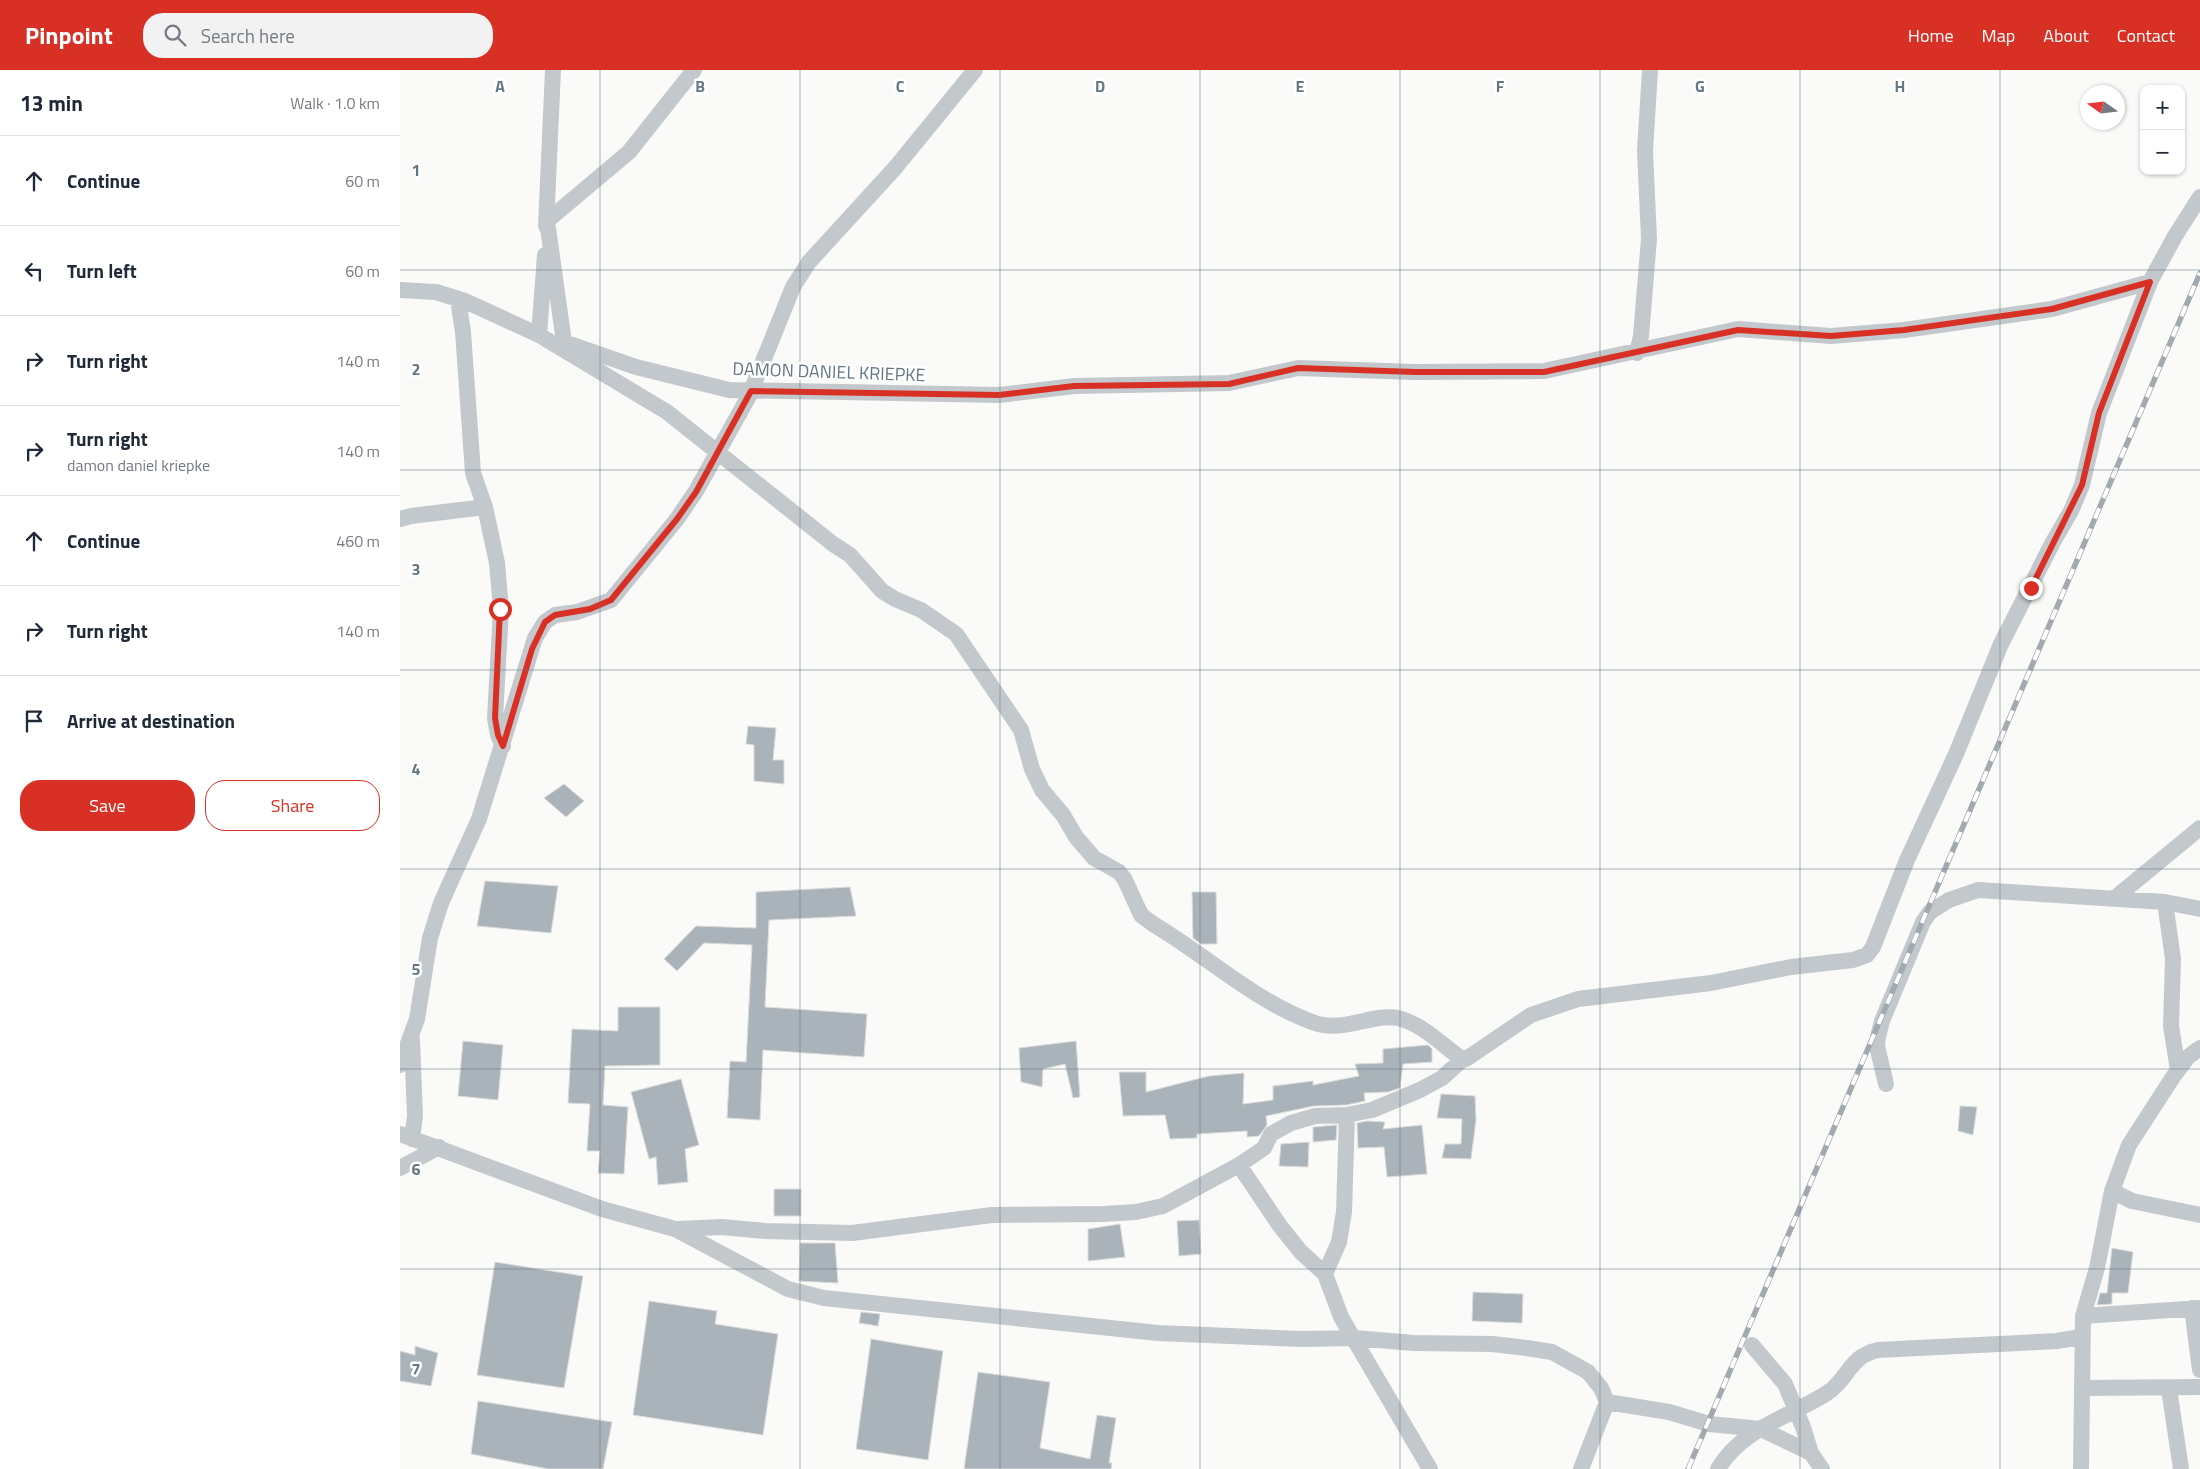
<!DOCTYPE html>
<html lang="en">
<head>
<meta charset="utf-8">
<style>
  body { margin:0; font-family:"Titillium Web",sans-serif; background:#f2f2f3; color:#1f2937 }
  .controls { position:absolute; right:15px; top:15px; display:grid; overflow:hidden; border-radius:10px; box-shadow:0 1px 4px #0004 }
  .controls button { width:45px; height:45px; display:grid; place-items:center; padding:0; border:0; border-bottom:1px solid #e0e1e3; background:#fff; color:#1f2937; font:25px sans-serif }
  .compass { position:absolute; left:1680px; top:15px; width:45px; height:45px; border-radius:50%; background:#fff; box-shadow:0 1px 4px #0004; rotate:284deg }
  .stop { position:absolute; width:15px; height:15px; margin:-11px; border:4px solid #d93025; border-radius:50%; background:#fff }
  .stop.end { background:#d93025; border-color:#fff; box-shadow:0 1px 5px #0008 }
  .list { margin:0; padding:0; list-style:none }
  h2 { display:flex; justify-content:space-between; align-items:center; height:65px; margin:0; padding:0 20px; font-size:21px }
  h2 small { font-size:16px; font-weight:400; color:#747a83 }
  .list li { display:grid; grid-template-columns:32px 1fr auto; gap:15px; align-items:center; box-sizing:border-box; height:90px; padding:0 20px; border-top:1px solid #e0e1e3 }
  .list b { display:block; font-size:19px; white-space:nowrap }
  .list p { margin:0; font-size:16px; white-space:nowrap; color:#747a83 }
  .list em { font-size:16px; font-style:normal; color:#747a83 }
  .actions { display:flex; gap:10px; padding:15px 20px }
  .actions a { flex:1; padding:11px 0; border:1px solid #d93025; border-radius:20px; text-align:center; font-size:18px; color:#d93025 }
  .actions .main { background:#d93025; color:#fff }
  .icon { flex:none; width:28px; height:28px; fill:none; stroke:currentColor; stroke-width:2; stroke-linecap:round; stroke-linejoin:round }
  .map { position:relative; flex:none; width:1800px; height:1399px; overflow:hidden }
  header { display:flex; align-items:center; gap:30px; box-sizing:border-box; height:70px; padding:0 25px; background:#d93025; color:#fff }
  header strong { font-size:24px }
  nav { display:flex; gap:28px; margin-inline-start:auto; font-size:18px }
  .search { width:350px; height:45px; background:#f2f2f3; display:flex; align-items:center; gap:12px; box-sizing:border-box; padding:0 18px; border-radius:20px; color:#747a83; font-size:19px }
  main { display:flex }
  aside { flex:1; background:#fff }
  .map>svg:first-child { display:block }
  .building { fill:#aab3b9; stroke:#dcdcda }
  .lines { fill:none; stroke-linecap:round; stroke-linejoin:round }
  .street { stroke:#c3c8cc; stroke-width:16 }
  .rail-casing { stroke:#a2aab0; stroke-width:5.5 }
  .rail { stroke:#fff; stroke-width:4; stroke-dasharray:11; stroke-linecap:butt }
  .route { stroke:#d93025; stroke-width:6 }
  .grid { fill:none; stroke:#657683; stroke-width:1; stroke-opacity:0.55 }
  .labels { text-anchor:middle; stroke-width:5; stroke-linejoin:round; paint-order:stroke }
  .street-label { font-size:18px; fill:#657683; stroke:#fff }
  .grid-label { font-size:16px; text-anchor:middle; font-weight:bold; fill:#657683; stroke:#fff; stroke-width:5; stroke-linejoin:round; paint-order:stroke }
</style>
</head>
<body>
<header>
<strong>Pinpoint</strong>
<div class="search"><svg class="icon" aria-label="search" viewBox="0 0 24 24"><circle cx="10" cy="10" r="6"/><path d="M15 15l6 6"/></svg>Search here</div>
<nav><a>Home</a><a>Map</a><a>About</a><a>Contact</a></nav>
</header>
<main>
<aside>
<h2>13 min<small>Walk · 1.0 km</small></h2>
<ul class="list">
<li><svg class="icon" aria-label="ahead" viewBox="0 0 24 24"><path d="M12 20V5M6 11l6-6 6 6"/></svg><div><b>Continue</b></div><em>60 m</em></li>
<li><svg class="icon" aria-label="left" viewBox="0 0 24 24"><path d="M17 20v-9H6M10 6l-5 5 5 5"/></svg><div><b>Turn left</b></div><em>60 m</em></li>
<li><svg class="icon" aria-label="right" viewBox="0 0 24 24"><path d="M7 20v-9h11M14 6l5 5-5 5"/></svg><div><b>Turn right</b></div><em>140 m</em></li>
<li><svg class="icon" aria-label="right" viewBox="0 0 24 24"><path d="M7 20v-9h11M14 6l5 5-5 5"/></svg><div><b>Turn right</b><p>damon daniel kriepke</p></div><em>140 m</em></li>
<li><svg class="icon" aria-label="ahead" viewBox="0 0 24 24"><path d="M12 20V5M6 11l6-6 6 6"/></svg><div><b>Continue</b></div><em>460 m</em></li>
<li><svg class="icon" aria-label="right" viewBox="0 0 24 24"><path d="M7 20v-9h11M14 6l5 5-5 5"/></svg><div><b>Turn right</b></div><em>140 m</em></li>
<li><svg class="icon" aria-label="arrive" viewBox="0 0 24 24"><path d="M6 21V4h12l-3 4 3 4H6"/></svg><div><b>Arrive at destination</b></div></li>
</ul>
<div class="actions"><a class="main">Save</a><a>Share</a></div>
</aside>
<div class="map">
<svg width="1800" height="1399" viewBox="0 0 1800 1399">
  <rect width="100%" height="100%" fill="#fafaf8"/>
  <path class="building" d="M 348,656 L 376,658 L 373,690 L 384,690 L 384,714 L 354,711 L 354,675 L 346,674 Z
    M 164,714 L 184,731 L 166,747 L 144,728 Z
    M 85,811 L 158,816 L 151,863 L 77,856 Z
    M 450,817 L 456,846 L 369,850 L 365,937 L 467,944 L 464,987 L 363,980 L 360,1050 L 327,1048 L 330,991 L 346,992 L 352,875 L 304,873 L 277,901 L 264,889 L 296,856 L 356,858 L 356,822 Z
    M 792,822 L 816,822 L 817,874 L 801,874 L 793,868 Z
    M 218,937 L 260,937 L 260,995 L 205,996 L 203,1035 L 228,1037 L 224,1104 L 198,1103 L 200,1081 L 187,1081 L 190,1034 L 168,1033 L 172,959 L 218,961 Z
    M 63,971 L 103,975 L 98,1030 L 58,1026 Z
    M 676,971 L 680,1027 L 673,1028 L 665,994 L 643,999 L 642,1017 L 621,1012 L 619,978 Z
    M 1028,975 L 1032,979 L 1032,992 L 1003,994 L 1000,1018 L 988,1022 L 964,1023 L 965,1031 L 946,1035 L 914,1036 L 866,1046 L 867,1055 L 859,1066 L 847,1067 L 847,1061 L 797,1064 L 797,1068 L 770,1069 L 765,1045 L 723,1046 L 719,1002 L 746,1002 L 746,1022 L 809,1006 L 844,1003 L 843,1034 L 873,1030 L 873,1016 L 913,1011 L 913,1015 L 959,1006 L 955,994 L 983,993 L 983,979 Z
    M 281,1009 L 299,1075 L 285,1079 L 288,1112 L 258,1115 L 256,1087 L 249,1089 L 231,1022 Z
    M 1041,1024 L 1075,1026 L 1076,1050 L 1071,1089 L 1042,1088 L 1045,1074 L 1061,1074 L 1062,1049 L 1037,1048 Z
    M 1560,1036 L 1577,1037 L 1573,1065 L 1558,1061 Z
    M 967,1051 L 985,1052 L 983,1059 L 1022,1055 L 1027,1104 L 987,1107 L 984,1077 L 958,1078 L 957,1053 Z
    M 937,1055 L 936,1070 L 913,1072 L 913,1057 Z
    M 909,1072 L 908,1097 L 879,1096 L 881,1074 Z
    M 374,1119 L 401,1119 L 401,1146 L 374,1146 Z
    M 799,1150 L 801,1184 L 779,1186 L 777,1151 Z
    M 720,1154 L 725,1187 L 688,1191 L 688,1159 Z
    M 400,1173 L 435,1173 L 438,1213 L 399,1211 Z
    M 1712,1178 L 1733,1182 L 1728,1223 L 1712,1223 L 1712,1234 L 1697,1235 L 1700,1223 L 1707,1223 Z
    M 95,1192 L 183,1206 L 164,1318 L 77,1305 Z
    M 1073,1222 L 1123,1224 L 1122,1253 L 1072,1251 Z
    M 249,1231 L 317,1241 L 315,1254 L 378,1264 L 363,1365 L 233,1345 Z
    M 461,1242 L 480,1244 L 478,1256 L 459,1253 Z
    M 471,1269 L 543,1281 L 528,1390 L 456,1379 Z
    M 15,1276 L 38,1283 L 31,1316 L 0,1311 L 0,1281 L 15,1285 Z
    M 578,1302 L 650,1312 L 640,1378 L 690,1389 L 697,1345 L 716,1348 L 709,1393 L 712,1393 L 711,1399 L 564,1399 Z
    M 78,1331 L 212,1352 L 203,1399 L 148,1399 L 71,1384 Z"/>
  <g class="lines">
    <path class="street" d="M 294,0 L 229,82 L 147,151 L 164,272 L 236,297 L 329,320 L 599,325 L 674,316 L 829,313 L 898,298 L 1015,302 L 1144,301 L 1338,259 L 1431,266 L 1504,260 L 1652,239 L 1750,212
      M 146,156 L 153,0
      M 0,220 L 36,222 L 65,231 L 139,265 L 267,342 L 433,474 L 450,485 L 482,521 L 495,529 L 521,540 L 556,564 L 621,660 L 632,699 L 642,720 L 663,745 L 676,767 L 694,788 L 719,802 L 725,810 L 741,845 L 753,854 C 807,886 853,930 912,952 C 943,964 972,943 998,948 C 1022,954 1040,973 1059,987 L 1066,989 L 1131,945 L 1178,929 L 1311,913 L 1391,897 L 1453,890 L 1467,885 L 1473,877 L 1507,790 L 1556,684 L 1601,574 L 1653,472 L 1671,441 L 1682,415 L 1699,343 L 1750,212 L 1775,166 L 1800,127
      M 58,229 L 63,262 L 73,403 L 85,437 L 97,493 L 101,539 L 95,648 L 98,665 L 103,676
      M 139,265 L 145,185
      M 1237,283 L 1241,266 L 1249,169 L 1245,81 L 1250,0
      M 0,449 L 11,446 L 85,437
      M 1715,828 L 1800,758
      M 1765,832 L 1773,889 L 1771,956 L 1778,1000
      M 0,995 L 17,949 L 30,868 L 41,833 L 79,749 L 135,568 L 145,552 L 155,545 L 177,542 L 211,530 L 277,449 L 296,421 L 349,326 L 393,217 L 409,192 L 495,98 L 575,0
      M 1486,1014 L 1477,976 L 1478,967 L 1482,951 L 1523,852 L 1530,842 L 1549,830 L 1578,820 L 1765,832 L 1800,839
      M 0,1064 L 202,1139 L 275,1159 L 388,1219 L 424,1228 L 758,1263 L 903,1269 L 954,1268 L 1014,1273 L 1092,1274 L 1127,1278 L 1152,1282 L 1188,1302 L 1201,1318 L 1207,1332 L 1181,1399
      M 12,1069 L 15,1046 L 12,969
      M 839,1095 L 880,1156 L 901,1182 L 925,1204 L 941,1247 L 1030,1399
      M 0,1098 L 39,1077
      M 1712,1121 L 1732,1131 L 1800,1145
      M 277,1159 L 322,1157 L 365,1161 L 452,1163 L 592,1145 L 703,1144 L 736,1142 L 763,1136 L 839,1095 L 864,1078 L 871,1064 L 891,1053 L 915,1046 L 947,1045 L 972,1040 L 1020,1020 L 1042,1008 L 1063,989
      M 925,1204 L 939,1172 L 944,1142 L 947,1045
      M 1792,1238 L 1800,1300
      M 1683,1246 L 1800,1238
      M 1352,1275 L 1385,1314 L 1403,1357 L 1411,1383
      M 1682,1318 L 1800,1317
      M 1769,1319 L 1781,1399
      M 1207,1332 L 1269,1342 L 1309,1354 L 1361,1359 L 1411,1383 L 1422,1399
      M 1318,1399 C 1342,1358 1390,1347 1427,1323 C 1448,1310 1449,1286 1478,1280 L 1657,1271 L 1681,1267
      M 1681,1399 L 1683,1246 L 1697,1198 L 1712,1121 L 1729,1075 L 1773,1007 L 1788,987 L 1800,978"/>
    <defs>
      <path id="rail" d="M 1288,1399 L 1800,203"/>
    </defs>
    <use href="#rail" class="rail-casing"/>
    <use href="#rail" class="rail"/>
  </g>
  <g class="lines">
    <path class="route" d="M 100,539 L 95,648 L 98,665 L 103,676 L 132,579 L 145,552 L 155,545 L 190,539 L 211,530 L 277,449 L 296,422 L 351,321 L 599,325 L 674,316 L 829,314 L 898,298 L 1015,302 L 1144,302 L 1338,260 L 1431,266 L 1504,260 L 1652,239 L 1750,212 L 1699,343 L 1682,415 L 1631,518"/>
  </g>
  <path class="grid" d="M 200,0 L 200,1399M 400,0 L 400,1399M 600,0 L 600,1399M 800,0 L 800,1399M 1000,0 L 1000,1399M 1200,0 L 1200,1399M 1400,0 L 1400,1399M 1600,0 L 1600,1399M 0,200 L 1800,200M 0,400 L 1800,400M 0,600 L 1800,600M 0,799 L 1800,799M 0,999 L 1800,999M 0,1199 L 1800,1199"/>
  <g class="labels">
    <g class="street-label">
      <text transform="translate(429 302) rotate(2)" y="6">DAMON DANIEL KRIEPKE</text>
    </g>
  </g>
  <g class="grid-label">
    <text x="100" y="22">A</text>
    <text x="300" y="22">B</text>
    <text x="500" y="22">C</text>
    <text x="700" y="22">D</text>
    <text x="900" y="22">E</text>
    <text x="1100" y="22">F</text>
    <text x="1300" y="22">G</text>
    <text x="1500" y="22">H</text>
    <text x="16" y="106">1</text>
    <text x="16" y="305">2</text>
    <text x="16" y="505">3</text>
    <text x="16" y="705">4</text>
    <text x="16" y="905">5</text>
    <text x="16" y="1105">6</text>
    <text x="16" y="1305">7</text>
  </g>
</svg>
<div class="controls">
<button>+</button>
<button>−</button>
</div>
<svg class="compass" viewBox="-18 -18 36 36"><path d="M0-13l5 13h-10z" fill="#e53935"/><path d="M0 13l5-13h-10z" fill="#747a83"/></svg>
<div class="stop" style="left:100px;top:539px"></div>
<div class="stop end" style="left:1631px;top:518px"></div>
</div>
</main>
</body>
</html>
